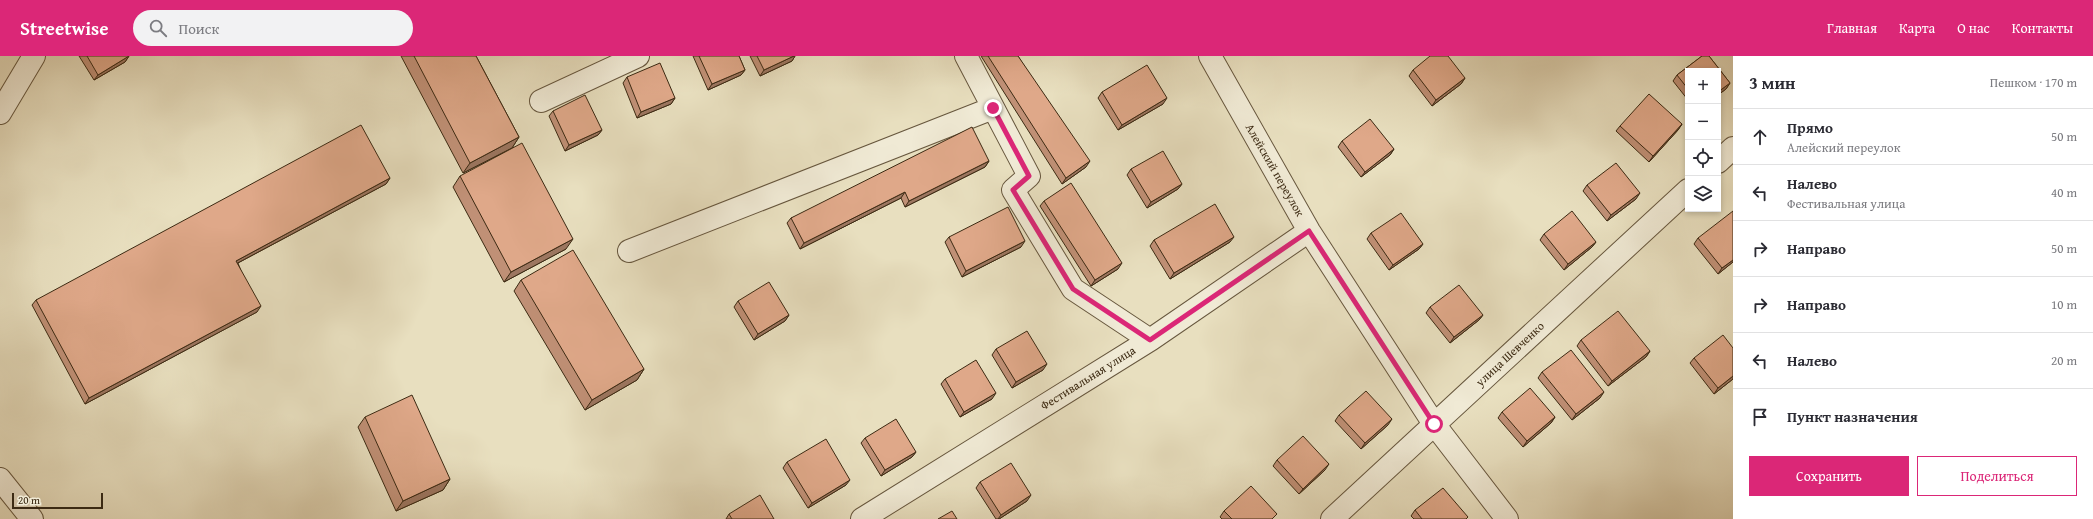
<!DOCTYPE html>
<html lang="ru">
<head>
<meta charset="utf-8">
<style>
  body { margin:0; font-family:"Gentium Book Plus",serif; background:#f2f2f3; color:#2b2b33 }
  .controls { position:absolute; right:12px; top:12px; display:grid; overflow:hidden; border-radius:0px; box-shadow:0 2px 6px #0003 }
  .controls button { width:36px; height:36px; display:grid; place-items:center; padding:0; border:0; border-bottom:1px solid #e1e1e2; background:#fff; color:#2b2b33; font:20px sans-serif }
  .scale { position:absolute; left:12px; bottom:10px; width:91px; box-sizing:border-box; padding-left:4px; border:2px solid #3c2a13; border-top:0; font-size:11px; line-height:14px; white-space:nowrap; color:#3c2a13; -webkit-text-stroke:3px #f0ead5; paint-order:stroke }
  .stop { position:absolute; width:12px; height:12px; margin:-9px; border:3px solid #db2777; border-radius:50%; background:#fff }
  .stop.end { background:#db2777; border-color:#fff; box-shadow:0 1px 4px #0008 }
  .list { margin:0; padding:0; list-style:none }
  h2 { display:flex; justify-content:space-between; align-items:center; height:52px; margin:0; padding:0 16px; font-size:17px }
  h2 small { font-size:13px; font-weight:400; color:#7c7c81 }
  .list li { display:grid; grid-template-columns:26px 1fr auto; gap:12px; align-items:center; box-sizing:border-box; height:56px; padding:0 16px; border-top:1px solid #e1e1e2 }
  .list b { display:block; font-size:15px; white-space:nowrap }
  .list p { margin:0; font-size:13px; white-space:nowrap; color:#7c7c81 }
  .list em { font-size:13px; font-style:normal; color:#7c7c81 }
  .actions { display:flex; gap:8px; padding:12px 16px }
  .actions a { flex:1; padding:9px 0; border:1px solid #db2777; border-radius:0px; text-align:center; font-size:14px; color:#db2777 }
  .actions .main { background:#db2777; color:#fff }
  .icon { flex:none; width:22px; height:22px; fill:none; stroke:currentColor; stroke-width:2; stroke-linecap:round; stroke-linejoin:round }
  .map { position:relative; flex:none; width:1733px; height:463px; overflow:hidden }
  header { display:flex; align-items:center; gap:24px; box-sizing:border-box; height:56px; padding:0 20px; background:#db2777; color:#fff }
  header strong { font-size:19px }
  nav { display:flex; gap:22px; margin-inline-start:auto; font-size:14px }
  .search { width:280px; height:36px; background:#f2f2f3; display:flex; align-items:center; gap:10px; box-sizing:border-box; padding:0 14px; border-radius:22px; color:#7c7c81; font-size:15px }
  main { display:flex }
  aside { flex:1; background:#fff }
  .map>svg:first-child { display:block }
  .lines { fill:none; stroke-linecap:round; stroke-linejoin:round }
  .minor-casing { stroke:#67573e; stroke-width:24 }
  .minor { stroke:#f0ead5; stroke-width:22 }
  .wall { fill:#c09076; stroke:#3c2a13 }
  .shaded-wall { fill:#9c7660; stroke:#3c2a13 }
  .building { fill:#dfa889; stroke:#3c2a13 }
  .route { stroke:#db2777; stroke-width:5 }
  .labels { text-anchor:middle; stroke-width:3; stroke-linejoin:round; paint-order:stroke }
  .street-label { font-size:12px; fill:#3c2a13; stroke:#f0ead5 }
</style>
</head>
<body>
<header>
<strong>Streetwise</strong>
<div class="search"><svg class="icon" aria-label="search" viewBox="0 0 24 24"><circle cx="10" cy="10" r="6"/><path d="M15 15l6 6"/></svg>Поиск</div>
<nav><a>Главная</a><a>Карта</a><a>О нас</a><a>Контакты</a></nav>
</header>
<main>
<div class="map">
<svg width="1733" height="463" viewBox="0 0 1733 463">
  <rect width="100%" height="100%" fill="#e8dfbf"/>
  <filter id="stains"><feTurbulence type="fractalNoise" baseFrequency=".005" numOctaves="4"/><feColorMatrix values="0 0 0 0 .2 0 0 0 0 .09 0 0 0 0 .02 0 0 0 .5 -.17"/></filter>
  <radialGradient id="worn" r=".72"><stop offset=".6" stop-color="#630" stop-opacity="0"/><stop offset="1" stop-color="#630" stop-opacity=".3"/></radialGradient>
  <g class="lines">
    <defs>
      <path id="minor" d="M 966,0 L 1029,120 L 1013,134 L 1073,233 L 1150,284
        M 1210,0 L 1309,175 L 1434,368 L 1507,463
        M 541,45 L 638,0
        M 0,57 L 34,0
        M 1718,106 L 1733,92
        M 629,195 L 993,52
        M 0,423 L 32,463
        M 862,463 L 1150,284 L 1309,175
        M 1332,463 L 1688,134"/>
    </defs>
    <use href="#minor" class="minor-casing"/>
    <use href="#minor" class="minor"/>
  </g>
  <path class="wall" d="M 79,0 L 129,0 L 125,6 L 94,24 Z
    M 401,0 L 476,0 L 519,81 L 512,92 L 463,117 Z
    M 693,0 L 739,0 L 745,14 L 741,19 L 708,34 Z
    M 750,0 L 795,0 L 792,5 L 760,20 Z
    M 981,0 L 1018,0 L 1086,111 L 1062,128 Z
    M 1702,0 L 1709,0 L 1730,27 L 1726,33 L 1718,39 L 1718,15 L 1688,15 L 1688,44 L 1673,25 L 1677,19 Z
    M 1413,14 L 1465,22 L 1461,28 L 1432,50 L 1409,20 Z
    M 627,21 L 675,42 L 671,48 L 637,62 L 623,27 Z
    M 1102,36 L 1163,48 L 1118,74 L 1098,42 Z
    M 553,55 L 602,74 L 598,79 L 565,95 L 549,60 Z
    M 1682,68 L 1678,74 L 1649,106 L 1616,75 L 1620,70 Z
    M 1342,85 L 1394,93 L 1390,99 L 1361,121 L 1338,91 Z
    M 989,105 L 985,111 L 905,151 L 901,142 L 800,193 L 787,167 L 791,162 Z
    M 1131,113 L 1182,128 L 1178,133 L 1147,152 L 1127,119 Z
    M 460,120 L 566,193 L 504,226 L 453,131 Z
    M 390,122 L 386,128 L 238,207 L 257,256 L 85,348 L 32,249 L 36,244 Z
    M 1587,129 L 1636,143 L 1607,165 L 1583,135 Z
    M 1044,145 L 1118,213 L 1091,230 L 1040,150 Z
    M 1371,177 L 1423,188 L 1419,193 L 1389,214 L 1367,183 Z
    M 1544,178 L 1596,186 L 1592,191 L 1564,214 L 1540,184 Z
    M 949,181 L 1021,191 L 962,221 L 945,186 Z
    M 1698,182 L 1733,206 L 1718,218 L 1694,188 Z
    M 1154,184 L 1230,186 L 1170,223 L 1150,190 Z
    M 521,224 L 644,313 L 637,324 L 585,354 L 514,235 Z
    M 738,245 L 789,259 L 785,265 L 754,284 L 734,251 Z
    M 1430,251 L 1483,259 L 1479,264 L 1450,287 L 1426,257 Z
    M 1581,284 L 1650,295 L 1646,301 L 1608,330 L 1577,290 Z
    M 996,293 L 1043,314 L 1012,332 L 992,299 Z
    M 1694,302 L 1733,323 L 1714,338 L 1690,307 Z
    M 1542,316 L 1600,342 L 1572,364 L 1538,322 Z
    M 945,323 L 992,343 L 960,361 L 941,328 Z
    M 1502,356 L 1555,361 L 1551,367 L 1523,391 L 1498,362 Z
    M 1339,359 L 1388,369 L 1361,393 L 1335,365 Z
    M 365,361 L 450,423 L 443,434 L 396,455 L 358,371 Z
    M 865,382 L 916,396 L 912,401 L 881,420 L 861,387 Z
    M 1277,404 L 1325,414 L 1299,438 L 1273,410 Z
    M 787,406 L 846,429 L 808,452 L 783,412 Z
    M 980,426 L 1027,445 L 999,463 L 996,463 L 976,432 Z
    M 1415,454 L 1466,463 L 1414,463 L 1411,460 Z
    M 1224,455 L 1273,463 L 1222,463 L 1220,461 Z
    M 729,458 L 774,463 L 726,463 Z"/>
  <path class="shaded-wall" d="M 129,0 L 125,6 L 94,24 L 98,19 Z
    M 794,0 L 795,0 L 792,5 L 760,20 L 764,14 Z
    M 745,14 L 741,19 L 708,34 L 712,28 Z
    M 1465,22 L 1461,28 L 1432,50 L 1436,44 Z
    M 1730,27 L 1726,33 L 1718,39 L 1718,36 Z
    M 675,42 L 671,48 L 637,62 L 641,56 Z
    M 1167,42 L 1163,48 L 1118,74 L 1122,69 Z
    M 1682,68 L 1678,74 L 1649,106 L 1653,100 Z
    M 602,74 L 598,79 L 565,95 L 569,89 Z
    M 519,81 L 512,92 L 463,117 L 470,107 Z
    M 1394,93 L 1390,99 L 1361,121 L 1365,116 Z
    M 989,105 L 985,111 L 905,151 L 909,145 Z
    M 1090,105 L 1086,111 L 1062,128 L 1066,122 Z
    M 390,122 L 386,128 L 232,210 L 236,205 Z
    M 1182,128 L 1178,133 L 1147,152 L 1151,146 Z
    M 905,136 L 901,142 L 800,193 L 804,187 Z
    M 1640,137 L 1636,143 L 1607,165 L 1611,159 Z
    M 1234,181 L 1230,186 L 1170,223 L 1174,217 Z
    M 573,183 L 566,193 L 504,226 L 511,216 Z
    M 1025,185 L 1021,191 L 962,221 L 966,215 Z
    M 1596,186 L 1592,191 L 1564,214 L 1568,208 Z
    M 1423,188 L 1419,193 L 1389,214 L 1393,209 Z
    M 1733,204 L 1733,206 L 1718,218 L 1722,212 Z
    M 1122,207 L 1118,213 L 1091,230 L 1095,224 Z
    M 261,250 L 257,256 L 85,348 L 89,342 Z
    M 789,259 L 785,265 L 754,284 L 758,278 Z
    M 1483,259 L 1479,264 L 1450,287 L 1454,281 Z
    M 1650,295 L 1646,301 L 1608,330 L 1612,325 Z
    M 1047,308 L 1043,314 L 1012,332 L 1016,326 Z
    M 644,313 L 637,324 L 585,354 L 592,344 Z
    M 1733,320 L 1733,323 L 1714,338 L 1718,332 Z
    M 1604,336 L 1600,342 L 1572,364 L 1576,358 Z
    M 996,337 L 992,343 L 960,361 L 964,356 Z
    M 1555,361 L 1551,367 L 1523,391 L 1527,385 Z
    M 1392,363 L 1388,369 L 1361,393 L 1365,387 Z
    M 916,396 L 912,401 L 881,420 L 885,414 Z
    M 1329,408 L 1325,414 L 1299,438 L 1303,433 Z
    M 450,423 L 443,434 L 396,455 L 403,445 Z
    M 850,424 L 846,429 L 808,452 L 812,447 Z
    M 1031,439 L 1027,445 L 999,463 L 998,463 L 1001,459 Z"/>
  <path class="building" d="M 87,0 L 129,0 L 98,19 Z
    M 414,0 L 476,0 L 519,81 L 470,107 Z
    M 699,0 L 739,0 L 745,14 L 712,28 Z
    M 757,0 L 794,0 L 764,14 Z
    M 988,0 L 1018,0 L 1090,105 L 1066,122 Z
    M 1430,0 L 1448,0 L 1465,22 L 1436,44 L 1413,14 Z
    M 1702,0 L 1709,0 L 1730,27 L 1718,36 L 1718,15 L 1688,15 L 1688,33 L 1677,19 Z
    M 660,7 L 675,42 L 641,56 L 627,21 Z
    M 1147,9 L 1167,42 L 1122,69 L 1102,36 Z
    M 1649,38 L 1682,68 L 1653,100 L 1620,70 Z
    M 585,39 L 602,74 L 569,89 L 553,55 Z
    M 1370,63 L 1394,93 L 1365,116 L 1342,85 Z
    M 361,69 L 390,122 L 236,205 L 261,250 L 89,342 L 36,244 Z
    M 972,71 L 989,105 L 909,145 L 905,136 L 804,187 L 791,162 Z
    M 522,87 L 573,183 L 511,216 L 460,120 Z
    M 1163,95 L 1182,128 L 1151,146 L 1131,113 Z
    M 1616,107 L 1640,137 L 1611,159 L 1587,129 Z
    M 1071,127 L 1122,207 L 1095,224 L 1044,145 Z
    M 1215,148 L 1234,181 L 1174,217 L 1154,184 Z
    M 1008,151 L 1025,185 L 966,215 L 949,181 Z
    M 1572,155 L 1596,186 L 1568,208 L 1544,178 Z
    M 1733,155 L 1733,204 L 1722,212 L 1698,182 Z
    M 1401,157 L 1423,188 L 1393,209 L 1371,177 Z
    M 573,194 L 644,313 L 592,344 L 521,224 Z
    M 769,226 L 789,259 L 758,278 L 738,245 Z
    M 1459,229 L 1483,259 L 1454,281 L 1430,251 Z
    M 1618,255 L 1650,295 L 1612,325 L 1581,284 Z
    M 1027,275 L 1047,308 L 1016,326 L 996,293 Z
    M 1723,279 L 1733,292 L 1733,320 L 1718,332 L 1694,302 Z
    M 1571,294 L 1604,336 L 1576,358 L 1542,316 Z
    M 976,304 L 996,337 L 964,356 L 945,323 Z
    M 1530,332 L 1555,361 L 1527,385 L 1502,356 Z
    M 1366,335 L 1392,363 L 1365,387 L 1339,359 Z
    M 412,339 L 450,423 L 403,445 L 365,361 Z
    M 896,363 L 916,396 L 885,414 L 865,382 Z
    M 1303,380 L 1329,408 L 1303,433 L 1277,404 Z
    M 826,383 L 850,424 L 812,447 L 787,406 Z
    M 1011,407 L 1031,439 L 1001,459 L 980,426 Z
    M 1251,430 L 1277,458 L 1272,463 L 1232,463 L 1224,455 Z
    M 1443,432 L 1468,461 L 1466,463 L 1422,463 L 1415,454 Z
    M 760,439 L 774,463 L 732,463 L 729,458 Z
    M 952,455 L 957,463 L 938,463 Z"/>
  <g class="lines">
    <path class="route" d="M 993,52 L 1029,120 L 1013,134 L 1073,233 L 1150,284 L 1309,175 L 1434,368"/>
  </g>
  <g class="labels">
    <g class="street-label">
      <text transform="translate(1275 114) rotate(60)" y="4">Алейский переулок</text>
      <text transform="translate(1510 298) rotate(-43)" y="4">улица Шевченко</text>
      <text transform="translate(1088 322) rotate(-32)" y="4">Фестивальная улица</text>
    </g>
  </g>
  <rect width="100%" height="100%" filter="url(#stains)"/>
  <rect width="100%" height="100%" fill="url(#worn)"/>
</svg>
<div class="controls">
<button>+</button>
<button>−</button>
<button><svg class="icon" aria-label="locate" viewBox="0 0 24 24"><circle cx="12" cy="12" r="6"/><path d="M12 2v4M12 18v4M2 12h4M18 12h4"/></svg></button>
<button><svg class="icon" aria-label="layers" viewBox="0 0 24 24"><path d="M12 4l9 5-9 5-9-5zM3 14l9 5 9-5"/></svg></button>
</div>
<div class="scale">20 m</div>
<div class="stop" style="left:1434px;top:368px"></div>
<div class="stop end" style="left:993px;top:52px"></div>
</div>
<aside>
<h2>3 мин<small>Пешком · 170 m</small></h2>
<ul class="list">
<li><svg class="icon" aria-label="ahead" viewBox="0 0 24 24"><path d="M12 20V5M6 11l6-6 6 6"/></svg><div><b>Прямо</b><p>Алейский переулок</p></div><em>50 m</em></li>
<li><svg class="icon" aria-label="left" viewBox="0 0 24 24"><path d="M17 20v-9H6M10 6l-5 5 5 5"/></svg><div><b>Налево</b><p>Фестивальная улица</p></div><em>40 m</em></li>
<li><svg class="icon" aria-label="right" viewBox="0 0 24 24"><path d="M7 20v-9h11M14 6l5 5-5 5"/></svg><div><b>Направо</b></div><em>50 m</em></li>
<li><svg class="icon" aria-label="right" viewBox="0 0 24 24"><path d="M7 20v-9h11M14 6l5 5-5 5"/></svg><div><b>Направо</b></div><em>10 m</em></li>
<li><svg class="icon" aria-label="left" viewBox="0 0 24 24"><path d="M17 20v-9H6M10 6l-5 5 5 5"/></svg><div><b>Налево</b></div><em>20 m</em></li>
<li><svg class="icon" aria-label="arrive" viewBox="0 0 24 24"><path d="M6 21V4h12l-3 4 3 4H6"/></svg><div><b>Пункт назначения</b></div></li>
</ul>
<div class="actions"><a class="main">Сохранить</a><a>Поделиться</a></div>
</aside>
</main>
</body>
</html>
